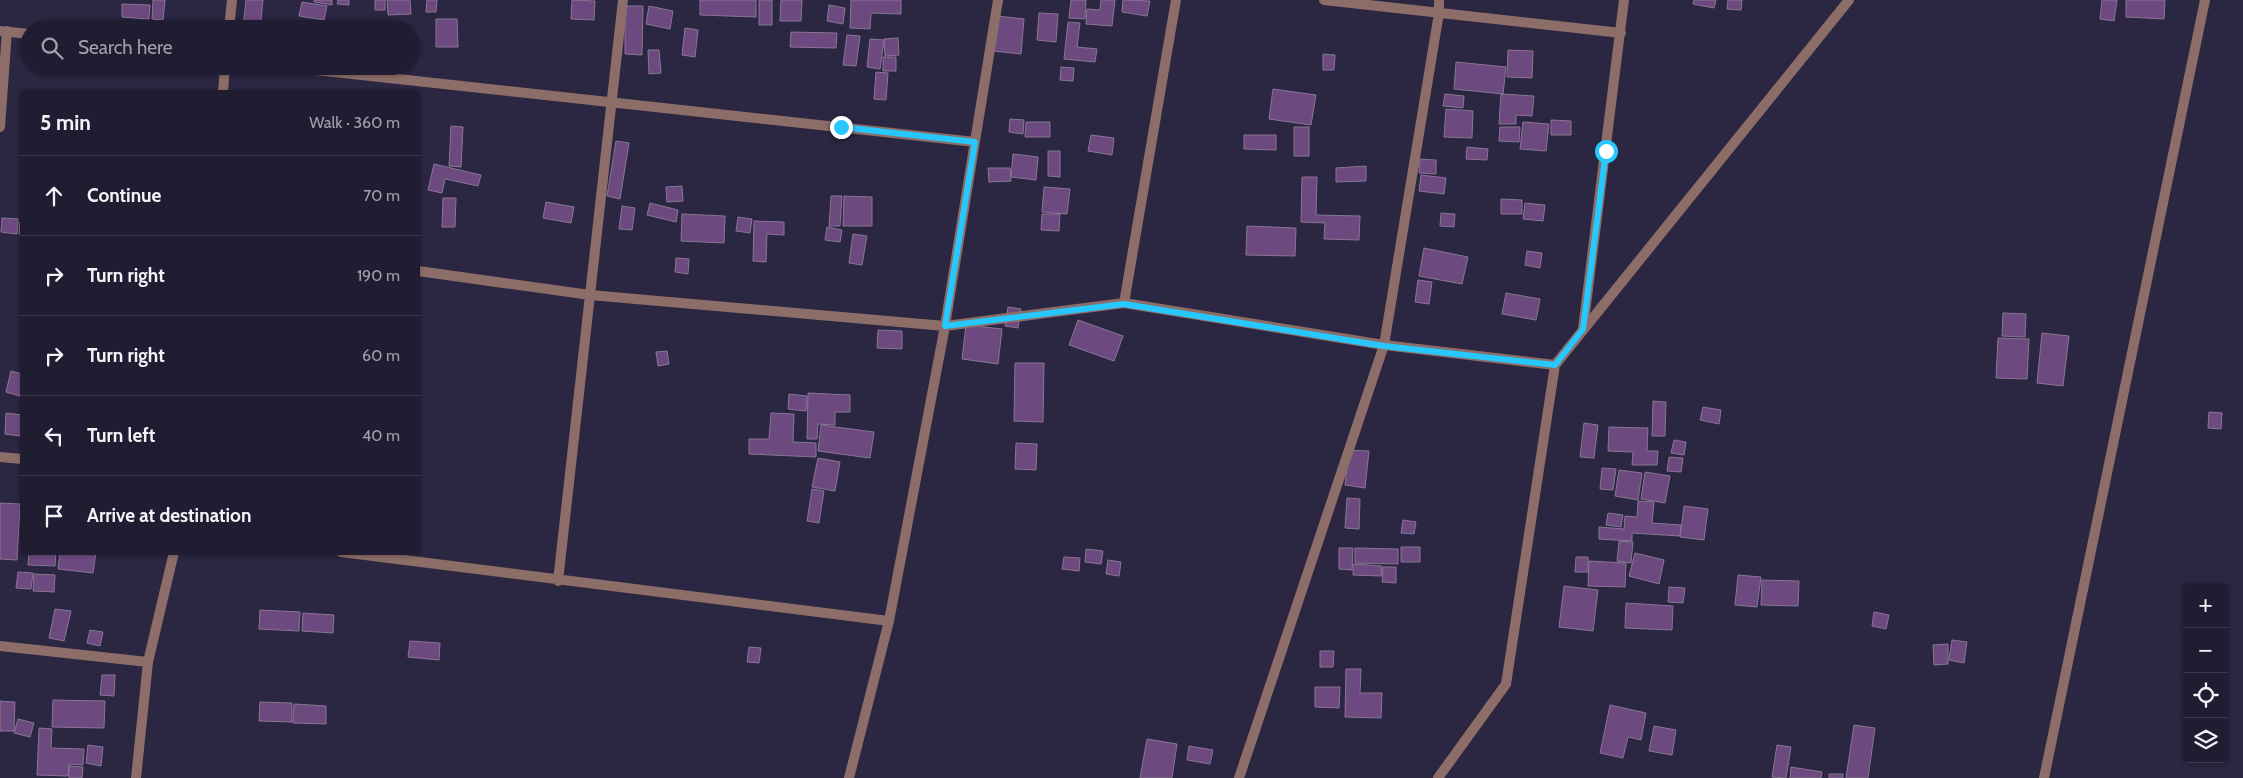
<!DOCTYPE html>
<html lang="en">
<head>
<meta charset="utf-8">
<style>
  body { margin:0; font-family:Cabin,sans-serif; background:#282539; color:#f1f3f6 }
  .controls { position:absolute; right:15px; bottom:15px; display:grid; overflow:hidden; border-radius:5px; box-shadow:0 1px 4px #0004 }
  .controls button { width:45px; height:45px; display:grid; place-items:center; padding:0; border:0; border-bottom:1px solid #3d3a4d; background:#201c31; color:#f1f3f6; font:25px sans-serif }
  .stop { position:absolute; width:15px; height:15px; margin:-11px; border:4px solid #27c8ff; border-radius:50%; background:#fff }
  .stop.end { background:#27c8ff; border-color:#fff; box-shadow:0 1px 5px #0008 }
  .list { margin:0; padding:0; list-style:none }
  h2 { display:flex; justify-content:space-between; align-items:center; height:65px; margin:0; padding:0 20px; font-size:21px }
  h2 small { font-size:16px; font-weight:400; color:#a2a1ab }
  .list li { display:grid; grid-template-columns:32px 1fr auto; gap:15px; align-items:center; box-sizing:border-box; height:80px; padding:0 20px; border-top:1px solid #3d3a4d }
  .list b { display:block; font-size:19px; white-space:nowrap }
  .list em { font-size:16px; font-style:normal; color:#a2a1ab }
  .icon { flex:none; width:28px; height:28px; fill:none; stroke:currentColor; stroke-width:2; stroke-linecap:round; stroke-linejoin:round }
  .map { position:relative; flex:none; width:2243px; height:778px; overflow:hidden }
  .search { position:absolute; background:#201c31; box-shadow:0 1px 4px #0004; left:20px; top:20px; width:400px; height:55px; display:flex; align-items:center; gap:12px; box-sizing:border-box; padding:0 18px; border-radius:28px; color:#a2a1ab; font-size:19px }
  .panel { position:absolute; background:#201c31; box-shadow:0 1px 4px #0004; left:20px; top:90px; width:400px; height:465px; border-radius:5px }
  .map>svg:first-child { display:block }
  .building { fill:#6c497f; stroke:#897694 }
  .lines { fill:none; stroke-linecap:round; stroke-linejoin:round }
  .minor { stroke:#8d6d67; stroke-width:10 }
  .tertiary { stroke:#8d6d67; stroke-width:10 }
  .route { stroke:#27c8ff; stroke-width:6 }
</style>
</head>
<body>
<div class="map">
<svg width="2243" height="778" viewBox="0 0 2243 778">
  <rect width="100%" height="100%" fill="#2b2641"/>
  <path class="building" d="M 153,0 L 165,0 L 163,20 L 152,19 Z
    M 246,0 L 263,0 L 260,29 L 243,29 Z
    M 314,0 L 332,0 L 332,5 L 314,2 Z
    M 338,0 L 349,0 L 349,5 L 337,4 Z
    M 375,0 L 385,0 L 385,10 L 375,10 Z
    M 387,0 L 410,0 L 411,14 L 388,15 Z
    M 427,0 L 437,0 L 436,12 L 426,12 Z
    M 572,0 L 595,1 L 594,20 L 571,19 Z
    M 700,0 L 756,0 L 756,17 L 700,15 Z
    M 759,0 L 772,0 L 772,25 L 759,25 Z
    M 781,0 L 802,0 L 801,21 L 780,21 Z
    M 851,0 L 901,0 L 901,14 L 871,13 L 870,29 L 850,28 Z
    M 1071,0 L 1086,0 L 1085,19 L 1069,18 Z
    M 1101,0 L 1115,0 L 1112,26 L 1086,24 L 1087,9 L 1100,10 Z
    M 1123,0 L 1150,1 L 1147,16 L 1122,12 Z
    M 1694,0 L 1716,0 L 1714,8 L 1693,4 Z
    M 1728,0 L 1742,0 L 1741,10 L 1727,9 Z
    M 2102,0 L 2117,0 L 2114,21 L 2100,19 Z
    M 2126,0 L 2165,0 L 2164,19 L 2126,17 Z
    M 302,2 L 327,6 L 324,20 L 299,16 Z
    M 122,4 L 150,5 L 149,19 L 122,17 Z
    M 829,5 L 845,8 L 843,24 L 827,21 Z
    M 625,6 L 643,6 L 642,55 L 625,54 Z
    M 649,6 L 673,11 L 670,29 L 646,24 Z
    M 1039,13 L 1058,14 L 1056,42 L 1037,40 Z
    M 997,16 L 1024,19 L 1021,54 L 993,51 Z
    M 436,19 L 457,19 L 458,47 L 436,47 Z
    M 1068,22 L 1080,23 L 1077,47 L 1097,49 L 1095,62 L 1064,59 Z
    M 685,28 L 698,30 L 695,57 L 682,55 Z
    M 791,32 L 837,33 L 836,48 L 790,47 Z
    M 847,35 L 860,36 L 856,66 L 843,65 Z
    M 898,38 L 899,55 L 885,56 L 884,39 Z
    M 870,39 L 884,40 L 880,69 L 867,67 Z
    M 648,50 L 659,50 L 661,73 L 649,74 Z
    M 1508,50 L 1533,51 L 1532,78 L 1507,77 Z
    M 1323,54 L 1335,55 L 1334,70 L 1323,70 Z
    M 883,57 L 896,57 L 896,71 L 883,71 Z
    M 1456,62 L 1506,67 L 1503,94 L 1454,89 Z
    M 1061,67 L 1074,68 L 1073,81 L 1060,80 Z
    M 876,72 L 888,73 L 886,100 L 874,99 Z
    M 1273,89 L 1316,95 L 1311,125 L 1269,119 Z
    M 1445,94 L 1464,96 L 1463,108 L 1443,106 Z
    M 1501,94 L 1534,96 L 1532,116 L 1516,115 L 1516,124 L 1499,124 Z
    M 1446,109 L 1473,111 L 1472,138 L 1444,137 Z
    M 1010,119 L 1024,120 L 1023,134 L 1009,132 Z
    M 1551,120 L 1571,121 L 1571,135 L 1551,135 Z
    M 1026,122 L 1050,122 L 1050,137 L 1025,137 Z
    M 1523,122 L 1549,124 L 1546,151 L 1520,149 Z
    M 451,126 L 463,127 L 461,167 L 449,166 Z
    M 1294,127 L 1309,127 L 1309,156 L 1294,156 Z
    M 1500,127 L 1520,127 L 1519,142 L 1499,141 Z
    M 1091,135 L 1114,138 L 1112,155 L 1088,151 Z
    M 1244,135 L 1276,135 L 1276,150 L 1244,149 Z
    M 616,141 L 629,143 L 620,199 L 607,196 Z
    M 1467,147 L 1488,149 L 1487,160 L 1466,159 Z
    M 1048,151 L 1060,151 L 1060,177 L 1048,176 Z
    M 1013,154 L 1038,157 L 1036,180 L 1011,177 Z
    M 1420,159 L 1436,160 L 1436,174 L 1419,173 Z
    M 434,164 L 481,175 L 478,186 L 445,179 L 442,193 L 428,190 Z
    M 1366,166 L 1366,181 L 1336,182 L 1336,168 Z
    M 988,168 L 1010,168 L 1011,181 L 989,182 Z
    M 1421,175 L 1446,178 L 1444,194 L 1419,191 Z
    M 1302,177 L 1317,177 L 1316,215 L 1360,216 L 1359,240 L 1324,239 L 1325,223 L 1301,222 Z
    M 682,186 L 683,201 L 667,202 L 666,187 Z
    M 1044,187 L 1070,189 L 1067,214 L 1042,212 Z
    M 831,196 L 842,196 L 840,226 L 829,226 Z
    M 844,196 L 872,197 L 872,226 L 843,226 Z
    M 443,198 L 456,198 L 455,227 L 442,227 Z
    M 1501,199 L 1522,200 L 1522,214 L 1501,214 Z
    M 546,202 L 574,207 L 571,223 L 543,218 Z
    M 650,203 L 678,210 L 676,222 L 647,215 Z
    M 1525,203 L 1545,205 L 1543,221 L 1523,219 Z
    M 622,206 L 635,208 L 632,230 L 619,229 Z
    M 1441,213 L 1455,214 L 1454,227 L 1440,226 Z
    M 682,214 L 725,216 L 724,243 L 681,241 Z
    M 1042,214 L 1060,214 L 1059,231 L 1041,230 Z
    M 738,217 L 752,219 L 750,233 L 736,231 Z
    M 2,218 L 18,219 L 17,234 L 1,232 Z
    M 754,221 L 784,222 L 784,235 L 767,234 L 766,262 L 753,261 Z
    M 20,222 L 22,222 L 22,234 L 19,234 Z
    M 1247,226 L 1296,228 L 1295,256 L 1246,255 Z
    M 827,227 L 842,230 L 840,242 L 825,240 Z
    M 853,234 L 867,236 L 862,265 L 849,263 Z
    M 1424,248 L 1468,257 L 1462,284 L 1419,276 Z
    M 1527,251 L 1542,253 L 1540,268 L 1525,265 Z
    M 676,258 L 689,259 L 688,274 L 675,272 Z
    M 1418,280 L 1432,282 L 1429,304 L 1415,302 Z
    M 1506,293 L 1540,299 L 1536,320 L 1502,314 Z
    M 1008,307 L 1021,309 L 1018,328 L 1005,326 Z
    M 2003,313 L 2026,314 L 2025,337 L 2002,336 Z
    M 1078,320 L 1123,336 L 1114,361 L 1069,345 Z
    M 966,325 L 1002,329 L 998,364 L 962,359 Z
    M 878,330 L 902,331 L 902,349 L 877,348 Z
    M 2042,333 L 2069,336 L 2063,386 L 2037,383 Z
    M 1998,338 L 2029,339 L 2027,379 L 1996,378 Z
    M 667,351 L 669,364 L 658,366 L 656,352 Z
    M 1015,363 L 1044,363 L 1043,422 L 1014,421 Z
    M 11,371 L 22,374 L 20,396 L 6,392 Z
    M 808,393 L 850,395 L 850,412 L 835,412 L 835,425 L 818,424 L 817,439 L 807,439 Z
    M 789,394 L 807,396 L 806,411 L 788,409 Z
    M 1653,401 L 1666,402 L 1665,436 L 1652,436 Z
    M 1703,407 L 1721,410 L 1719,424 L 1700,420 Z
    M 2209,412 L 2222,413 L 2221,429 L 2208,428 Z
    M 6,413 L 22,415 L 20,436 L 5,434 Z
    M 771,413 L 794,414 L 793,442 L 816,443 L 816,457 L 749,454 L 749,439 L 769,439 Z
    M 1584,423 L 1598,425 L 1594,458 L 1580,457 Z
    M 821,425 L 874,432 L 870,458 L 818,451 Z
    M 1609,427 L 1648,428 L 1647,451 L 1658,451 L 1657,465 L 1632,465 L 1633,452 L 1608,451 Z
    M 1674,440 L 1686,442 L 1684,455 L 1671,453 Z
    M 1016,443 L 1037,444 L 1036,470 L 1015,469 Z
    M 1349,450 L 1369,451 L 1365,488 L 1345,485 Z
    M 1669,457 L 1683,458 L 1681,472 L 1667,471 Z
    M 818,458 L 840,462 L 835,491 L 812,487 Z
    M 1602,468 L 1616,469 L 1613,490 L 1600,489 Z
    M 1619,470 L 1642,473 L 1638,500 L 1615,496 Z
    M 1645,472 L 1670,476 L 1665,503 L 1641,499 Z
    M 812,489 L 824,491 L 819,523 L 807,521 Z
    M 1347,498 L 1360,499 L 1359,529 L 1345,528 Z
    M 1638,501 L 1654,502 L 1652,523 L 1681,525 L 1680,536 L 1632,533 L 1632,541 L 1599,539 L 1599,527 L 1624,529 L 1625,516 L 1637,517 Z
    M 0,503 L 20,504 L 17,560 L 0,559 Z
    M 1684,506 L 1708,509 L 1704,540 L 1680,537 Z
    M 1608,513 L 1623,515 L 1621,527 L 1606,525 Z
    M 1403,520 L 1416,522 L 1414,534 L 1401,533 Z
    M 1619,541 L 1633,542 L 1631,563 L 1617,561 Z
    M 1401,547 L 1420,547 L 1420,562 L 1401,562 Z
    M 1339,548 L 1353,548 L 1352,570 L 1339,569 Z
    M 1355,548 L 1398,549 L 1398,564 L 1355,563 Z
    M 1086,549 L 1103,551 L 1101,564 L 1085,562 Z
    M 29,552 L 56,552 L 55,566 L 28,565 Z
    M 60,552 L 96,552 L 93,573 L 58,569 Z
    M 1635,553 L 1664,560 L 1659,584 L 1629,576 Z
    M 1064,557 L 1080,558 L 1079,571 L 1062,569 Z
    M 1576,557 L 1588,557 L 1588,572 L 1575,572 Z
    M 1108,560 L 1121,562 L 1119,576 L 1106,574 Z
    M 1589,561 L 1626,563 L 1625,587 L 1588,586 Z
    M 1353,564 L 1382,566 L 1381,576 L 1353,575 Z
    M 1383,567 L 1396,567 L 1396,583 L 1382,582 Z
    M 18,572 L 33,573 L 31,589 L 16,588 Z
    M 34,574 L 55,575 L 54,592 L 33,591 Z
    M 1738,575 L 1761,577 L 1757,607 L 1735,605 Z
    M 1762,580 L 1799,581 L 1798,606 L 1761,605 Z
    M 1564,586 L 1598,590 L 1593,631 L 1559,627 Z
    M 1669,587 L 1685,588 L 1683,603 L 1668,602 Z
    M 1626,603 L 1673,606 L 1672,630 L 1625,628 Z
    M 55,609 L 71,611 L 64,641 L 49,638 Z
    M 260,610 L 300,612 L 299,631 L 259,629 Z
    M 1874,612 L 1889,615 L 1886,629 L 1872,626 Z
    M 303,613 L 334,615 L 333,633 L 302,631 Z
    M 90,630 L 103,632 L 100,646 L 87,643 Z
    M 1952,640 L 1967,642 L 1964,663 L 1949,660 Z
    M 410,641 L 440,643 L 439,660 L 408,657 Z
    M 1948,644 L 1948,664 L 1934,665 L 1933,645 Z
    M 749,647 L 761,648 L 759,663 L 747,662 Z
    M 1320,651 L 1334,651 L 1333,667 L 1320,667 Z
    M 1346,669 L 1361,669 L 1360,693 L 1382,693 L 1381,718 L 1345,717 Z
    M 102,675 L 115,675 L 114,696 L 100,695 Z
    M 1315,687 L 1340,687 L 1339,708 L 1315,707 Z
    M 53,700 L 105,701 L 104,728 L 52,727 Z
    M 0,701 L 15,702 L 14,731 L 0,731 Z
    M 260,702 L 292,703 L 292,722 L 259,721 Z
    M 294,704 L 326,706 L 326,724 L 293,723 Z
    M 1610,705 L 1646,713 L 1641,740 L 1628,737 L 1623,758 L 1600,753 Z
    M 18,719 L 34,723 L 30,737 L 14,733 Z
    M 1854,725 L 1875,728 L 1868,778 L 1846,778 Z
    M 1654,726 L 1676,730 L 1672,755 L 1649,751 Z
    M 39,728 L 52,729 L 51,748 L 84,749 L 83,765 L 69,764 L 68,776 L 37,775 Z
    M 1147,739 L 1177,744 L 1172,778 L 1140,778 Z
    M 88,745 L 103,747 L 101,766 L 86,763 Z
    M 1777,745 L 1791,747 L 1786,778 L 1772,777 Z
    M 1189,746 L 1213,750 L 1210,764 L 1187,760 Z
    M 69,766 L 83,767 L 82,778 L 69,778 Z
    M 1791,767 L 1822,772 L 1821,778 L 1790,778 Z
    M 1829,774 L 1843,774 L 1843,778 L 1829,778 Z"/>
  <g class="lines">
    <path class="minor" d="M 1324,0 L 1621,33
      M 229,29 L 232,0
      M 0,31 L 29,34
      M 279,66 L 975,142
      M 223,92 L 225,66
      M 0,127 L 7,31
      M 418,271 L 590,295 L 945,326 L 1124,303 L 1384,345 L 1555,365 L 1849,0
      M 1124,303 L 1176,0
      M 1583,329 L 1624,0
      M 0,457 L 22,459
      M 341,552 L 889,621
      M 558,581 L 623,0
      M 0,646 L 148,662
      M 136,778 L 148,662 L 174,552
      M 849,778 L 889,621 L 945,326 L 998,0
      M 1239,778 L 1384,345 L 1439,13 L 1439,0
      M 1438,778 L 1506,684 L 1555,365"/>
    <path class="tertiary" d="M 2044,778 L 2205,0"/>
  </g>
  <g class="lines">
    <path class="route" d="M 841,127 L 975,142 L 945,326 L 1124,304 L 1384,346 L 1555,365 L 1583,329 L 1606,151"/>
  </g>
</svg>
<div class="controls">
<button>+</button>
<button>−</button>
<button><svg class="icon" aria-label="locate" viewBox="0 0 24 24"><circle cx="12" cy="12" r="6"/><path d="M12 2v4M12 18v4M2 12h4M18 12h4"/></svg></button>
<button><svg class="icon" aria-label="layers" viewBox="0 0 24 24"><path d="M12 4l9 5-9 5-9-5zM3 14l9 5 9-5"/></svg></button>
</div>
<div class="stop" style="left:1606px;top:151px"></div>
<div class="stop end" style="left:841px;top:127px"></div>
<div class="search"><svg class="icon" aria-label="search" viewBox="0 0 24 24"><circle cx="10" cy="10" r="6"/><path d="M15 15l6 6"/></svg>Search here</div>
<section class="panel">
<h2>5 min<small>Walk · 360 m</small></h2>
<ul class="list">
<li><svg class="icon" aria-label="ahead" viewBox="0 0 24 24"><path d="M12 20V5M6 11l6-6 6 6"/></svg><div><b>Continue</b></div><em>70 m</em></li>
<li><svg class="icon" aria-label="right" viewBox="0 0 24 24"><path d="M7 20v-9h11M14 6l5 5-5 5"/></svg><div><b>Turn right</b></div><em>190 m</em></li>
<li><svg class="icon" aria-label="right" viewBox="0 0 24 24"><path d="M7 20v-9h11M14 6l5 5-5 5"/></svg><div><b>Turn right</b></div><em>60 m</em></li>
<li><svg class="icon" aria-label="left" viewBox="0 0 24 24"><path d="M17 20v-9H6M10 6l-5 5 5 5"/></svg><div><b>Turn left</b></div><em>40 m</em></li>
<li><svg class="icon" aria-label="arrive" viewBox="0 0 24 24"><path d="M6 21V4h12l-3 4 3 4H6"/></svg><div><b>Arrive at destination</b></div></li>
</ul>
</section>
</div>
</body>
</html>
